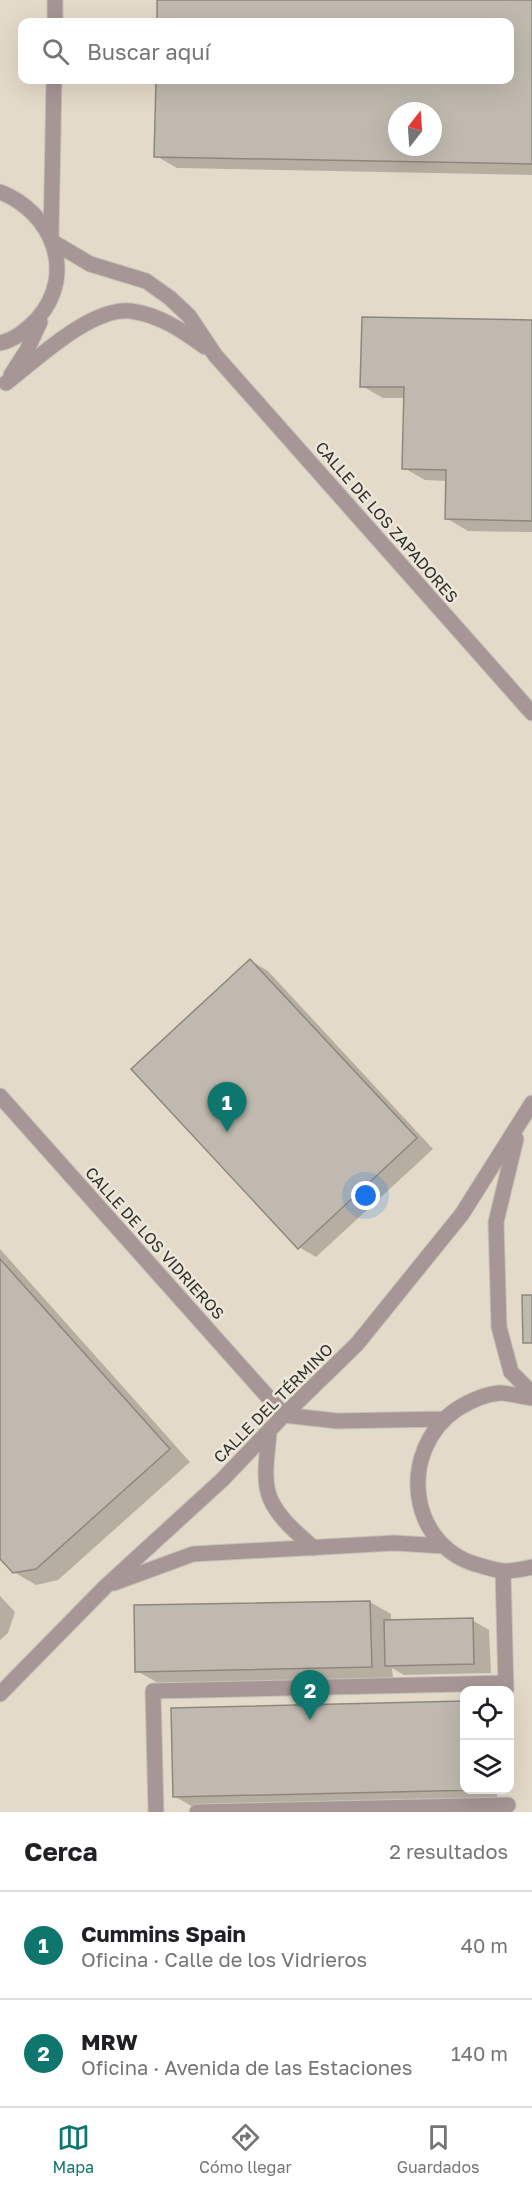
<!DOCTYPE html>
<html lang="es">
<head>
<meta charset="utf-8">
<style>
  body { margin:0; font-family:"Golos Text",sans-serif; background:#f2f2f2; color:#202124 }
  .controls { position:absolute; right:18px; bottom:18px; display:grid; overflow:hidden; border-radius:12px; box-shadow:0 6px 24px #0002 }
  .controls button { width:54px; height:54px; display:grid; place-items:center; padding:0; border:0; border-bottom:2px solid #e0e0e0; background:#fff; color:#202124; font:30px sans-serif }
  .compass { position:absolute; left:388px; top:102px; width:54px; height:54px; border-radius:50%; background:#fff; box-shadow:0 6px 24px #0002; rotate:17deg }
  .you { position:absolute; left:366px; top:1196px; width:21px; height:21px; margin:-15px; border:4px solid #fff; border-radius:50%; background:#1a73e8; box-shadow:0 0 0 9px #1a73e833 }
  .badge { display:grid; place-items:center; width:39px; height:39px; border-radius:50%; background:#0f766e; color:#fff; font-size:20px; font-weight:700 }
  .pin { position:absolute; translate:-50% -50px; filter:drop-shadow(0 2px 3px #0008) }
  .pin::after { content:''; position:absolute; top:32px; width:21px; height:18px; background:inherit; clip-path:polygon(0 0,100% 0,50% 100%) }
  .list { margin:0; padding:0; list-style:none }
  h2 { display:flex; justify-content:space-between; align-items:center; height:78px; margin:0; padding:0 24px; font-size:26px }
  h2 small { font-size:20px; font-weight:400; color:#757577 }
  .list li { display:grid; grid-template-columns:39px 1fr auto; gap:18px; align-items:center; box-sizing:border-box; height:108px; padding:0 24px; border-top:2px solid #e0e0e0 }
  .list b { display:block; font-size:22px; white-space:nowrap }
  .list p { margin:0; font-size:20px; white-space:nowrap; color:#757577 }
  .list em { font-size:20px; font-style:normal; color:#757577 }
  .icon { flex:none; width:33px; height:33px; fill:none; stroke:currentColor; stroke-width:2; stroke-linecap:round; stroke-linejoin:round }
  .map { position:relative; flex:none; width:532px; height:1812px; overflow:hidden }
  .search { position:absolute; background:#fff; box-shadow:0 6px 24px #0002; left:18px; right:18px; top:18px; height:66px; display:flex; align-items:center; gap:15px; box-sizing:border-box; padding:0 21px; border-radius:12px; color:#757577; font-size:22px }
  .sheet { height:294px; background:#fff }
  nav { display:flex; justify-content:space-around; align-items:center; box-sizing:border-box; height:84px; border-top:2px solid #e0e0e0; background:#fff; font-size:16px; color:#757577 }
  nav a { display:grid; justify-items:center; gap:3px }
  nav .on { color:#0f766e }
  .map>svg:first-child { display:block }
  .built { fill:#e4dac9; fill-rule:evenodd }
  .shadow { fill:#0003; fill-rule:evenodd }
  .building { fill:#bfb9af; stroke:#8d887e; stroke-width:1.5; fill-rule:evenodd }
  .lines { fill:none; stroke-linecap:round; stroke-linejoin:round }
  .minor-casing { stroke:#c6c1b8; stroke-width:17 }
  .minor { stroke:#a79696; stroke-width:15 }
  .labels { text-anchor:middle; stroke-width:5; stroke-linejoin:round; paint-order:stroke }
  .street-label { font-size:16px; fill:#302e2a; stroke:#ece6db }
</style>
</head>
<body>
<div class="map">
<svg width="532" height="1812" viewBox="0 0 532 1812">
  <rect width="100%" height="100%" fill="#ece6db"/>
  <path class="built" d="M 0,0 L 532,0 L 532,1812 L 0,1812 ZM 22,22 L 510,22 L 510,80 L 22,80 ZM 397,111 L 433,111 L 433,147 L 397,147 ZM 464,1690 L 510,1690 L 510,1790 L 464,1790 Z"/>
  <path class="shadow" d="M 159,0 L 532,0 L 532,175 L 177,168 L 156,156 L 157,80 L 510,80 L 510,22 L 158,22 ZM 397,111 L 433,111 L 433,147 L 397,147 Z
    M 532,322 L 532,532 L 468,531 L 446,518 L 447,481 L 425,480 L 404,468 L 405,398 L 383,398 L 362,386 Z
    M 251,961 L 268,971 L 433,1149 L 316,1257 L 299,1247 Z
    M 0,1249 L 190,1462 L 58,1580 L 36,1585 L 14,1572 L 0,1557 Z
    M 0,1596 L 15,1612 L 8,1633 L 0,1640 Z
    M 370,1602 L 391,1614 L 391,1622 L 472,1620 L 489,1630 L 491,1673 L 404,1675 L 392,1668 L 393,1678 L 158,1683 L 137,1671 L 135,1607 Z
    M 464,1703 L 464,1790 L 497,1790 L 497,1801 L 195,1808 L 174,1796 L 172,1710 Z"/>
  <path class="building" d="M 157,0 L 532,0 L 532,164 L 154,157 L 156,80 L 510,80 L 510,22 L 157,22 ZM 397,111 L 433,111 L 433,147 L 397,147 Z
    M 362,317 L 532,320 L 532,521 L 445,519 L 446,470 L 402,469 L 404,387 L 360,387 Z
    M 250,959 L 417,1138 L 298,1249 L 131,1069 Z
    M 0,1259 L 170,1449 L 36,1569 L 13,1573 L 0,1559 Z
    M 522,1295 L 532,1295 L 532,1343 L 523,1343 Z
    M 370,1601 L 372,1667 L 135,1672 L 134,1605 Z
    M 473,1618 L 474,1664 L 385,1666 L 384,1620 Z
    M 464,1701 L 464,1790 L 476,1790 L 173,1797 L 171,1708 Z"/>
  <g class="lines">
    <defs>
      <path id="minor" d="M 55,22 L 55,0
        M 0,192 C 52,212 77,273 38,318 C 28,329 15,340 0,343
        M 51,237 L 54,80
        M 53,242 L 90,264 L 146,281 L 170,298 L 189,316 L 215,355 L 532,713
        M 11,375 L 27,350 L 40,322
        M 6,383 C 36,360 92,306 131,311 C 160,315 183,331 205,347
        M 0,1096 L 284,1415
        M 516,1139 L 496,1222 L 499,1327 L 511,1372 L 532,1393
        M 532,1398 C 522,1397 510,1393 500,1393 C 485,1394 470,1401 457,1409 C 396,1451 408,1549 482,1566 C 489,1568 497,1571 505,1571 C 514,1571 523,1569 532,1567
        M 284,1415 L 337,1421 L 443,1419
        M 269,1432 C 268,1451 262,1479 270,1498 C 278,1518 298,1534 314,1548
        M 503,1571 L 506,1690
        M 114,1583 L 193,1554 L 394,1543 L 444,1546
        M 0,1694 L 106,1586 L 222,1480 L 284,1415 L 357,1344 L 462,1214 L 532,1103
        M 156,1812 L 153,1691 L 506,1683
        M 197,1812 L 508,1805"/>
    </defs>
    <use href="#minor" class="minor-casing"/>
    <use href="#minor" class="minor"/>
  </g>
  <g class="labels">
    <g class="street-label">
      <text transform="translate(387 522) rotate(49)" y="6">CALLE DE LOS ZAPADORES</text>
      <text transform="translate(155 1243) rotate(48)" y="6">CALLE DE LOS VIDRIEROS</text>
      <text transform="translate(273 1403) rotate(-45)" y="6">CALLE DEL TÉRMINO</text>
    </g>
  </g>
</svg>
<div class="controls">
<button><svg class="icon" aria-label="locate" viewBox="0 0 24 24"><circle cx="12" cy="12" r="6"/><path d="M12 2v4M12 18v4M2 12h4M18 12h4"/></svg></button>
<button><svg class="icon" aria-label="layers" viewBox="0 0 24 24"><path d="M12 4l9 5-9 5-9-5zM3 14l9 5 9-5"/></svg></button>
</div>
<svg class="compass" viewBox="-18 -18 36 36"><path d="M0-13l5 13h-10z" fill="#e53935"/><path d="M0 13l5-13h-10z" fill="#757577"/></svg>
<div class="you"></div>
<div class="pin badge" style="left:227px;top:1132px">1</div>
<div class="pin badge" style="left:310px;top:1720px">2</div>
<div class="search"><svg class="icon" aria-label="search" viewBox="0 0 24 24"><circle cx="10" cy="10" r="6"/><path d="M15 15l6 6"/></svg>Buscar aquí</div>
</div>
<section class="sheet">
<h2>Cerca<small>2 resultados</small></h2>
<ul class="list">
<li><span class="badge">1</span><div><b>Cummins Spain</b><p>Oficina · Calle de los Vidrieros</p></div><em>40 m</em></li>
<li><span class="badge">2</span><div><b>MRW</b><p>Oficina · Avenida de las Estaciones</p></div><em>140 m</em></li>
</ul>
</section>
<nav>
<a class="on"><svg class="icon" aria-label="map" viewBox="0 0 24 24"><path d="M3 6l6-2 6 2 6-2v14l-6 2-6-2-6 2zM9 4v14M15 6v14"/></svg>Mapa</a>
<a><svg class="icon" aria-label="directions" viewBox="0 0 24 24"><path d="M12 3l9 9-9 9-9-9zM9 14v-3h6M13 9l2 2-2 2"/></svg>Cómo llegar</a>
<a><svg class="icon" aria-label="saved" viewBox="0 0 24 24"><path d="M7 4h10v16l-5-4-5 4z"/></svg>Guardados</a>
</nav>
</body>
</html>
